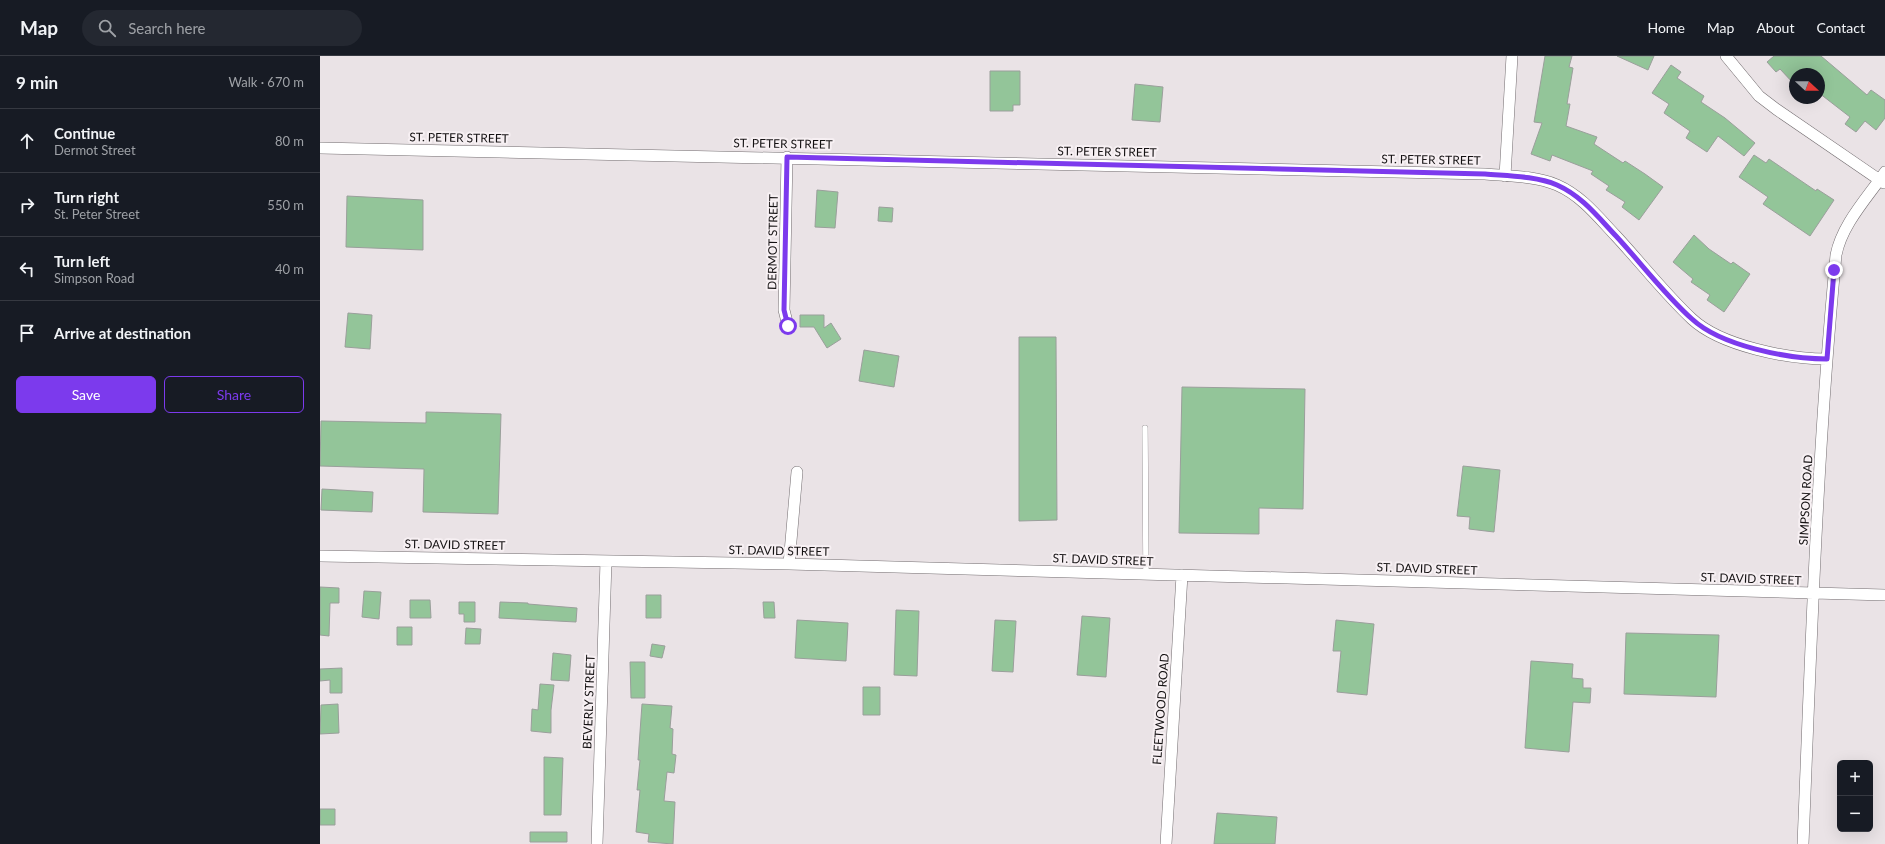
<!DOCTYPE html>
<html lang="en">
<head>
<meta charset="utf-8">
<style>
  body { margin:0; font-family:Lato,sans-serif; background:#242831; color:#f1f3f6 }
  .controls { position:absolute; right:12px; bottom:12px; display:grid; overflow:hidden; border-radius:6px; box-shadow:0 4px 16px #0002 }
  .controls button { width:36px; height:36px; display:grid; place-items:center; padding:0; border:0; border-bottom:1px solid #363941; background:#171b24; color:#f1f3f6; font:20px sans-serif }
  .compass { position:absolute; left:1469px; top:12px; width:36px; height:36px; border-radius:50%; background:#171b24; box-shadow:0 4px 16px #0002; rotate:111deg }
  .stop { position:absolute; width:12px; height:12px; margin:-9px; border:3px solid #7c3aed; border-radius:50%; background:#fff }
  .stop.end { background:#7c3aed; border-color:#fff; box-shadow:0 1px 4px #0008 }
  .list { margin:0; padding:0; list-style:none }
  h2 { display:flex; justify-content:space-between; align-items:center; height:52px; margin:0; padding:0 16px; font-size:17px }
  h2 small { font-size:13px; font-weight:400; color:#9ea1a6 }
  .list li { display:grid; grid-template-columns:26px 1fr auto; gap:12px; align-items:center; box-sizing:border-box; height:64px; padding:0 16px; border-top:1px solid #363941 }
  .list b { display:block; font-size:15px; white-space:nowrap }
  .list p { margin:0; font-size:13px; white-space:nowrap; color:#9ea1a6 }
  .list em { font-size:13px; font-style:normal; color:#9ea1a6 }
  .actions { display:flex; gap:8px; padding:12px 16px }
  .actions a { flex:1; padding:9px 0; border:1px solid #7c3aed; border-radius:6px; text-align:center; font-size:14px; color:#7c3aed }
  .actions .main { background:#7c3aed; color:#fff }
  .icon { flex:none; width:22px; height:22px; fill:none; stroke:currentColor; stroke-width:2; stroke-linecap:round; stroke-linejoin:round }
  .map { position:relative; flex:none; width:1565px; height:788px; overflow:hidden }
  header { display:flex; align-items:center; gap:24px; box-sizing:border-box; height:56px; padding:0 20px; background:#171b24; border-bottom:1px solid #363941 }
  header strong { font-size:19px }
  nav { display:flex; gap:22px; margin-inline-start:auto; font-size:14px }
  .search { width:280px; height:36px; background:#242831; display:flex; align-items:center; gap:10px; box-sizing:border-box; padding:0 14px; border-radius:22px; color:#9ea1a6; font-size:15px }
  main { display:flex }
  aside { flex:1; background:#171b24 }
  .map>svg:first-child { display:block }
  .building { fill:#93c599; stroke:#9a9f9b }
  .lines { fill:none; stroke-linecap:round; stroke-linejoin:round }
  .lane-casing { stroke:#736d70; stroke-width:6 }
  .street-casing { stroke:#736d70; stroke-width:12 }
  .lane { stroke:#fff; stroke-width:5.5 }
  .street { stroke:#fff; stroke-width:11 }
  .route { stroke:#7c3aed; stroke-width:5 }
  .labels { text-anchor:middle; stroke-width:4; stroke-linejoin:round; paint-order:stroke }
  .street-label { font-size:12px; fill:#141112; stroke:#f7f0f3 }
</style>
</head>
<body>
<header>
<strong>Map</strong>
<div class="search"><svg class="icon" aria-label="search" viewBox="0 0 24 24"><circle cx="10" cy="10" r="6"/><path d="M15 15l6 6"/></svg>Search here</div>
<nav><a>Home</a><a>Map</a><a>About</a><a>Contact</a></nav>
</header>
<main>
<aside>
<h2>9 min<small>Walk · 670 m</small></h2>
<ul class="list">
<li><svg class="icon" aria-label="ahead" viewBox="0 0 24 24"><path d="M12 20V5M6 11l6-6 6 6"/></svg><div><b>Continue</b><p>Dermot Street</p></div><em>80 m</em></li>
<li><svg class="icon" aria-label="right" viewBox="0 0 24 24"><path d="M7 20v-9h11M14 6l5 5-5 5"/></svg><div><b>Turn right</b><p>St. Peter Street</p></div><em>550 m</em></li>
<li><svg class="icon" aria-label="left" viewBox="0 0 24 24"><path d="M17 20v-9H6M10 6l-5 5 5 5"/></svg><div><b>Turn left</b><p>Simpson Road</p></div><em>40 m</em></li>
<li><svg class="icon" aria-label="arrive" viewBox="0 0 24 24"><path d="M6 21V4h12l-3 4 3 4H6"/></svg><div><b>Arrive at destination</b></div></li>
</ul>
<div class="actions"><a class="main">Save</a><a>Share</a></div>
</aside>
<div class="map">
<svg width="1565" height="788" viewBox="0 0 1565 788">
  <rect width="100%" height="100%" fill="#eae3e6"/>
  <path class="building" d="M 1225,0 L 1252,0 L 1249,11 L 1253,12 L 1247,48 L 1250,48 L 1246,70 L 1277,81 L 1274,88 L 1303,107 L 1305,105 L 1325,118 L 1343,131 L 1319,164 L 1302,151 L 1305,146 L 1286,134 L 1289,130 L 1271,118 L 1273,115 L 1232,99 L 1230,105 L 1211,98 L 1222,67 L 1214,66 Z
    M 1297,0 L 1334,0 L 1328,14 Z
    M 1454,0 L 1501,0 L 1547,39 L 1551,34 L 1565,44 L 1565,62 L 1556,74 L 1545,65 L 1536,76 L 1525,68 L 1530,61 L 1499,37 L 1499,18 L 1475,18 L 1475,29 L 1460,13 L 1456,16 L 1447,6 Z
    M 1351,9 L 1361,16 L 1357,22 L 1384,40 L 1381,46 L 1405,62 L 1435,87 L 1424,100 L 1398,80 L 1387,96 L 1366,82 L 1370,75 L 1344,57 L 1349,48 L 1332,37 Z
    M 670,15 L 700,15 L 700,49 L 693,49 L 693,55 L 670,55 Z
    M 815,28 L 843,31 L 840,66 L 812,64 Z
    M 1434,99 L 1446,107 L 1449,103 L 1496,135 L 1497,133 L 1514,144 L 1490,180 L 1443,148 L 1448,141 L 1419,121 Z
    M 497,134 L 518,136 L 515,172 L 495,171 Z
    M 27,140 L 103,144 L 103,194 L 26,191 Z
    M 559,151 L 573,152 L 572,166 L 558,165 Z
    M 1374,179 L 1389,193 L 1411,208 L 1413,206 L 1430,218 L 1404,256 L 1387,244 L 1390,239 L 1371,226 L 1373,223 L 1353,206 Z
    M 28,257 L 52,259 L 50,293 L 25,291 Z
    M 480,259 L 504,259 L 504,272 L 511,267 L 521,283 L 507,292 L 494,271 L 480,271 Z
    M 699,281 L 736,281 L 737,464 L 699,465 Z
    M 544,294 L 579,300 L 574,331 L 539,325 Z
    M 862,331 L 985,333 L 983,453 L 939,452 L 939,478 L 859,477 Z
    M 106,356 L 181,358 L 178,458 L 103,456 L 104,413 L 0,410 L 1,365 L 106,367 Z
    M 1143,410 L 1180,414 L 1174,476 L 1149,473 L 1150,461 L 1137,460 Z
    M 2,433 L 53,436 L 52,456 L 1,454 Z
    M 0,531 L 19,532 L 19,547 L 10,547 L 9,580 L 0,579 Z
    M 44,535 L 61,536 L 59,563 L 42,561 Z
    M 326,539 L 341,539 L 341,562 L 326,562 Z
    M 90,544 L 110,544 L 111,562 L 90,562 Z
    M 139,546 L 155,546 L 155,566 L 144,566 L 144,558 L 139,558 Z
    M 180,546 L 208,547 L 208,548 L 257,552 L 256,566 L 179,562 Z
    M 443,546 L 454,546 L 455,562 L 444,562 Z
    M 576,554 L 599,555 L 597,620 L 574,619 Z
    M 762,560 L 790,562 L 786,621 L 757,619 Z
    M 477,564 L 528,567 L 526,605 L 475,602 Z
    M 675,564 L 696,565 L 693,616 L 672,615 Z
    M 1016,564 L 1054,568 L 1047,639 L 1017,636 L 1021,595 L 1013,595 Z
    M 77,571 L 92,571 L 92,589 L 77,589 Z
    M 146,572 L 161,573 L 160,588 L 145,588 Z
    M 1306,577 L 1399,579 L 1396,641 L 1304,638 Z
    M 332,588 L 345,590 L 342,602 L 330,600 Z
    M 233,597 L 251,599 L 249,625 L 231,624 Z
    M 1211,605 L 1253,608 L 1252,622 L 1263,623 L 1263,632 L 1271,632 L 1270,647 L 1253,646 L 1249,696 L 1205,692 Z
    M 310,606 L 325,606 L 325,642 L 311,642 Z
    M 22,612 L 22,637 L 10,637 L 10,624 L 0,625 L 0,613 Z
    M 220,628 L 234,629 L 231,654 L 231,677 L 211,675 L 212,653 L 218,654 Z
    M 543,631 L 560,631 L 560,659 L 543,659 Z
    M 18,648 L 19,677 L 0,678 L 1,649 Z
    M 322,648 L 352,650 L 350,672 L 353,673 L 352,698 L 356,699 L 354,717 L 347,716 L 344,745 L 355,746 L 353,788 L 328,786 L 329,778 L 316,776 L 320,734 L 317,734 L 320,704 L 318,704 Z
    M 224,701 L 243,702 L 241,759 L 224,759 Z
    M 0,753 L 15,753 L 15,769 L 0,769 Z
    M 897,757 L 957,761 L 955,788 L 894,788 Z
    M 210,776 L 247,776 L 247,786 L 210,786 Z"/>
  <g class="lines">
    <defs>
      <path id="lane" d="M 825,372 L 826,518"/>
      <path id="street" d="M 1406,0 L 1439,40 L 1456,53 L 1564,127
        M 0,92 L 1165,118 C 1188,120 1216,120 1237,129 C 1262,140 1278,161 1296,180 C 1321,207 1346,239 1372,263 C 1401,290 1468,303 1507,303
        M 467,101 L 464,254 L 468,270
        M 1185,120 L 1192,0
        M 0,500 L 469,508 L 1565,539
        M 469,508 L 477,416
        M 277,788 L 286,505
        M 846,788 L 862,519
        M 1483,788 C 1491,592 1497,395 1516,199 C 1522,168 1548,141 1565,116"/>
    </defs>
    <use href="#lane" class="lane-casing"/>
    <use href="#street" class="street-casing"/>
    <use href="#lane" class="lane"/>
    <use href="#street" class="street"/>
  </g>
  <g class="lines">
    <path class="route" d="M 468,270 L 464,254 L 467,101 L 1165,118 C 1188,120 1216,120 1237,129 C 1262,140 1278,161 1296,180 C 1321,207 1345,239 1372,263 C 1401,290 1468,303 1507,303 L 1514,214"/>
  </g>
  <g class="labels">
    <g class="street-label">
      <text transform="translate(139 82) rotate(1)" y="4">ST. PETER STREET</text>
      <text transform="translate(463 88) rotate(1)" y="4">ST. PETER STREET</text>
      <text transform="translate(787 96) rotate(1)" y="4">ST. PETER STREET</text>
      <text transform="translate(1111 104) rotate(1)" y="4">ST. PETER STREET</text>
      <text transform="translate(453 186) rotate(-89)" y="4">DERMOT STREET</text>
      <text transform="translate(1486 444) rotate(-87)" y="4">SIMPSON ROAD</text>
      <text transform="translate(135 489) rotate(1)" y="4">ST. DAVID STREET</text>
      <text transform="translate(459 495) rotate(1)" y="4">ST. DAVID STREET</text>
      <text transform="translate(783 504) rotate(2)" y="4">ST. DAVID STREET</text>
      <text transform="translate(1107 513) rotate(2)" y="4">ST. DAVID STREET</text>
      <text transform="translate(1431 523) rotate(2)" y="4">ST. DAVID STREET</text>
      <text transform="translate(269 646) rotate(-88)" y="4">BEVERLY STREET</text>
      <text transform="translate(841 653) rotate(-86)" y="4">FLEETWOOD ROAD</text>
    </g>
  </g>
</svg>
<div class="controls">
<button>+</button>
<button>−</button>
</div>
<svg class="compass" viewBox="-18 -18 36 36"><path d="M0-13l5 13h-10z" fill="#e53935"/><path d="M0 13l5-13h-10z" fill="#9ea1a6"/></svg>
<div class="stop" style="left:468px;top:270px"></div>
<div class="stop end" style="left:1514px;top:214px"></div>
</div>
</main>
</body>
</html>
